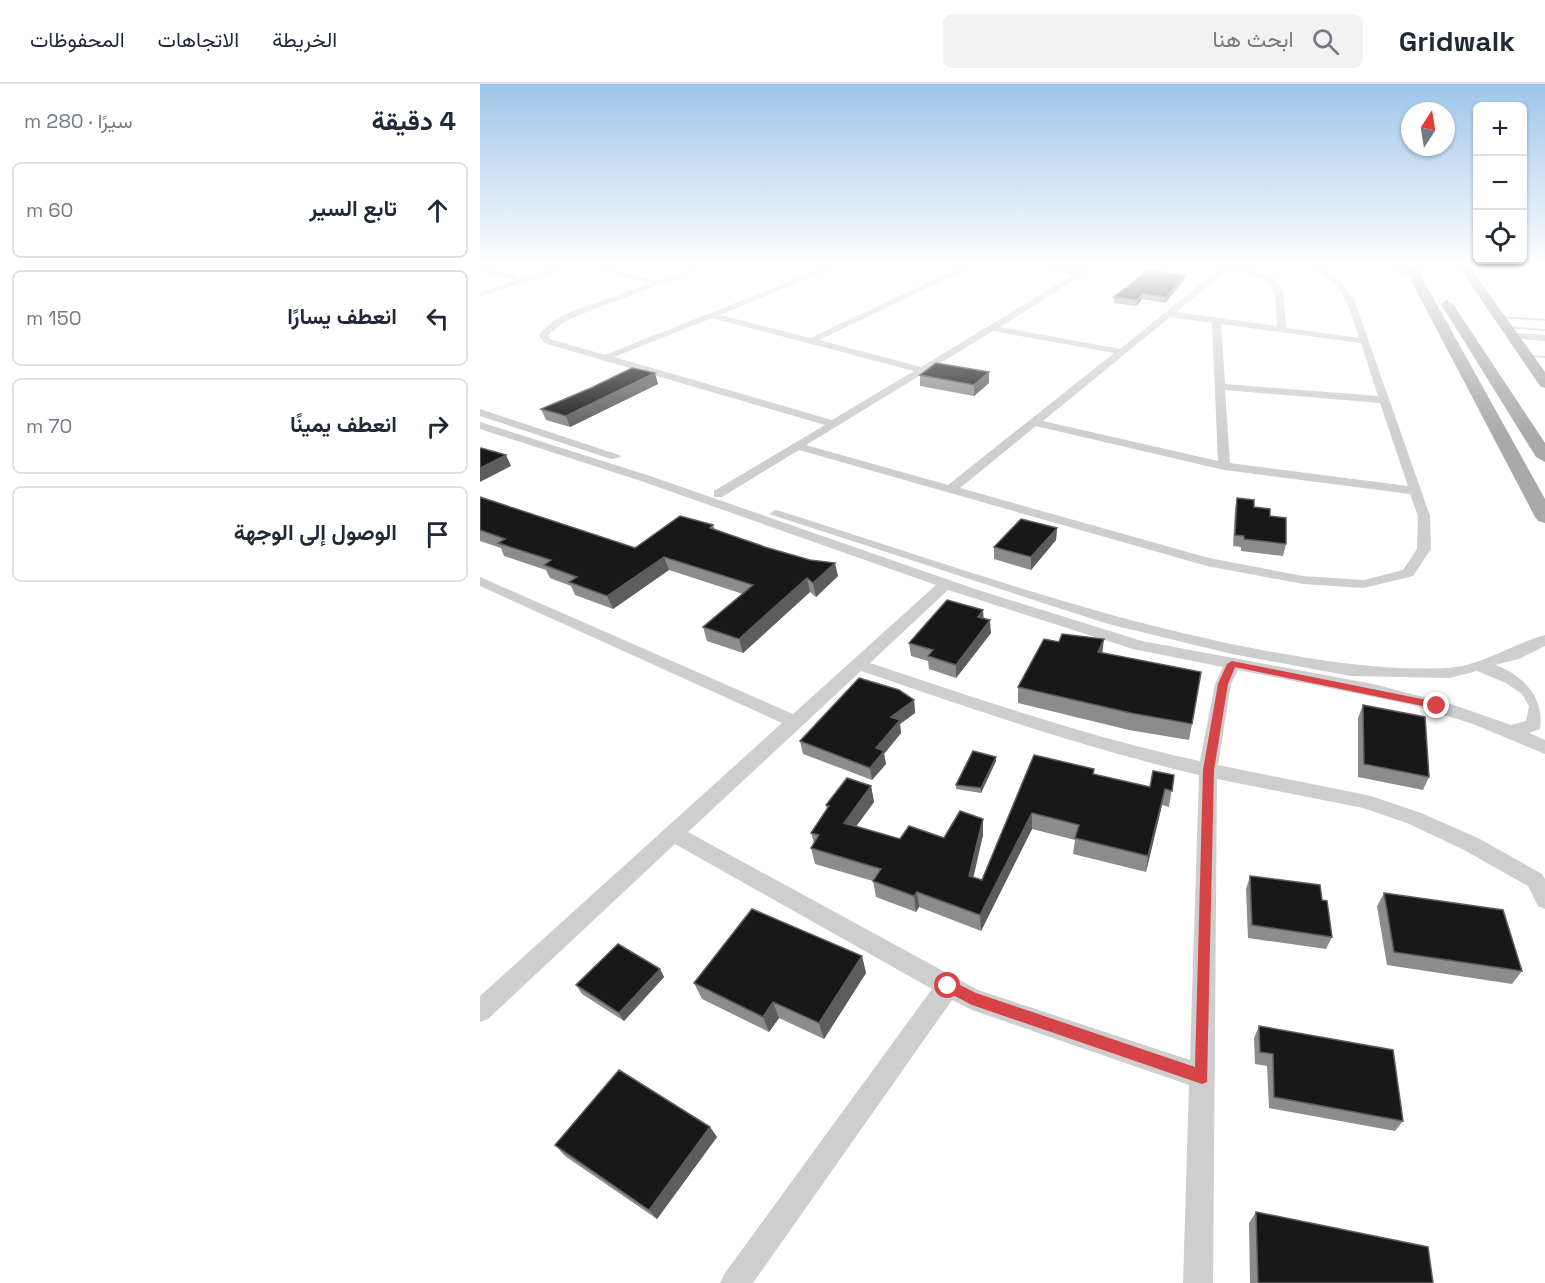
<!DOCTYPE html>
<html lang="ar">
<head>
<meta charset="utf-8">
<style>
  body { margin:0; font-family:"Space Grotesk",Vazirmatn,sans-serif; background:#f2f2f3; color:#1f2937; direction:rtl }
  .controls { position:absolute; right:18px; top:18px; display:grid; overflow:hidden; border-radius:9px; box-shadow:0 2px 4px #0004 }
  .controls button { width:54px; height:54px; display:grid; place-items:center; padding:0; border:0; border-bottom:2px solid #e0e1e3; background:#fff; color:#1f2937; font:30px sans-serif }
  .compass { position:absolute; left:921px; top:18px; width:54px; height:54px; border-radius:50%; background:#fff; box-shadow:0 2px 4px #0004; rotate:12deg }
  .stop { position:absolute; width:18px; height:18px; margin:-14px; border:4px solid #d74447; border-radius:50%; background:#fff }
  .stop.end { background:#d74447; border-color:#fff; box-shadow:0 2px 6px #0008 }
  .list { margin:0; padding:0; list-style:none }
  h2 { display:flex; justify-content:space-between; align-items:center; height:78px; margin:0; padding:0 24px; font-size:26px }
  h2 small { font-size:20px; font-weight:400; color:#747a83 }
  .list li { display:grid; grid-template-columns:39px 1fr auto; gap:18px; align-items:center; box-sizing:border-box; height:96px; margin:0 12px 12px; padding:0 12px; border:2px solid #e0e1e3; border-radius:9px }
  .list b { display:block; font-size:22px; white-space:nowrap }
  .list em { font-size:20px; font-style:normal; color:#747a83 }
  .icon { flex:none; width:33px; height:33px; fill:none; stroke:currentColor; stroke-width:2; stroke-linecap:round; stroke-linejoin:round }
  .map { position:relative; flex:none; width:1065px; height:1199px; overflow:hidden; direction:ltr }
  header { display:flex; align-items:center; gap:36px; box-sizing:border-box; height:84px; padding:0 30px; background:#fff; border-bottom:2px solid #e0e1e3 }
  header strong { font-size:28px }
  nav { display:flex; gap:33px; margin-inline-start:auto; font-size:21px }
  .search { width:420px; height:54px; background:#f2f2f3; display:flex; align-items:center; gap:15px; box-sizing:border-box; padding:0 21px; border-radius:9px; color:#747a83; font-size:22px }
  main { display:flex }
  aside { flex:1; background:#fff }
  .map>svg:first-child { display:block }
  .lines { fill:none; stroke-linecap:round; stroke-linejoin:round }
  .lane { fill:#cecece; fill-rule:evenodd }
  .street { fill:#cecece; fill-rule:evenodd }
  .primary { fill:#a9a9a9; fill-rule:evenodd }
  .wall { fill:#8c8c8c }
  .shaded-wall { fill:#5d5d5d }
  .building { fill:#181818; stroke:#5d5d5d; stroke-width:1.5 }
  .route { fill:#d74447 }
</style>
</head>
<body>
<header>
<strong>Gridwalk</strong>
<div class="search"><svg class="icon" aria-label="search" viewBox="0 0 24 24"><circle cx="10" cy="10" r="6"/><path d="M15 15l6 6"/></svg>ابحث هنا</div>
<nav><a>الخريطة</a><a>الاتجاهات</a><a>المحفوظات</a></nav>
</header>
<main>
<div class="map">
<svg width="1065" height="1199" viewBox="0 0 1065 1199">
  <rect width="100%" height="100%" fill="#fff"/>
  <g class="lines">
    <path class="lane" d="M 1018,232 L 1065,235 L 1065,237 L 1016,234 L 1016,232 Z
      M 1026,242 L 1065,245 L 1065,247 L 1024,244 L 1024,243 Z
      M 1044,271 L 1065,272 L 1065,274 L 1046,273 L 1044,273 Z"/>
    <path class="street" d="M 0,183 L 37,192 L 38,194 L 34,196 L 0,187 Z
      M 77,183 L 89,183 L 0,213 L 0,208 Z
      M 109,183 C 132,183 154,195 178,196 C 194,197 210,183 227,183 L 99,231 L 82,239 L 68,251 L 70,255 L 125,271 L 345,183 L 356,183 L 240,231 L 330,254 L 481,183 L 491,183 L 339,256 L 441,283 L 593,191 L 556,183 L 599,187 L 606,183 L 615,183 L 520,243 L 640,265 L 742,183 L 766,183 L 793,193 L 803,208 L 806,244 L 879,254 L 867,218 L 857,201 L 832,183 C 852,183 865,202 875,218 L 950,432 L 951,465 L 933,492 L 884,504 L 823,500 L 727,482 L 319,366 L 242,413 L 234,413 L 234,407 L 345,341 L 64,259 L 59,250 L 76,235 L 93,227 L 171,199 ZM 750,184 C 794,198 796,192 797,242 L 696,228 ZM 690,233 L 732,239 L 738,377 L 563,337 ZM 232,234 L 434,287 L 352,336 L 134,273 ZM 741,240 L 881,259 L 898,312 L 745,300 ZM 513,247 L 634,269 L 468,401 L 326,361 ZM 745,306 L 900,319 L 928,402 L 750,379 ZM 556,342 L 744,386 L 930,410 L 938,432 L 937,465 L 923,486 L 884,496 L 823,492 L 729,474 L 480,404 Z
      M 912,183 L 921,183 L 940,195 L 933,197 Z
      M 1032,249 L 1065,251 L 1065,257 L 1029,254 L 1029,250 Z
      M 0,325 L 139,371 L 141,373 L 131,375 L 0,332 Z
      M 0,338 L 170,392 L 498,506 L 662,557 L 893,600 L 971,620 L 1031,641 L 1046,637 L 1049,622 L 1042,610 L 1026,599 L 997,587 L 969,594 L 871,592 L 752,570 L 628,540 L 289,430 L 295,426 L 300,427 C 459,477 618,535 782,566 C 844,577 904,587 967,584 C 1001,582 1032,560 1065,551 L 1065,562 L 1039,575 L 1015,581 C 1041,590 1065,612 1060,645 L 1049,649 L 1065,656 L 1065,670 L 993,640 L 929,620 L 758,586 L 751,600 L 738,681 L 891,712 L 941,729 L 998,754 L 1062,790 L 1065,795 L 1065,825 L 1058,822 L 1048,802 L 984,766 L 927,739 L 883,724 L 737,695 L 733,1199 L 703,1199 L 709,1001 L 492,926 L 472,916 L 273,1199 L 240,1199 L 245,1189 L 452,905 L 195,760 L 8,935 L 0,938 L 0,912 L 302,639 L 0,502 L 0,493 L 313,630 L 456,501 L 161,397 L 0,345 ZM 468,506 L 653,565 L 743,583 L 735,600 L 720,677 C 608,653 499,615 390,579 ZM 381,587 C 493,625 604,664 719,691 L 710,976 L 498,906 L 208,748 Z"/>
    <path class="primary" d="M 924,183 L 936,183 L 1065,415 L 1065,439 L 1058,437 L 1055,433 Z
      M 979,183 L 990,183 L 1065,288 L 1065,304 L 1060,302 Z
      M 967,216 L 973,220 L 1065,359 L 1065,378 L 1056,373 L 961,220 Z"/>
  </g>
  <path class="wall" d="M 705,191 L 704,196 L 685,219 L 662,215 L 657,222 L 634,219 L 634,213 Z
    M 440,291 L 509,299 L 494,312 L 440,302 Z
    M 178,300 L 90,343 L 66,336 L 61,325 L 111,304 Z
    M 0,413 L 155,464 L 233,441 L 235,445 L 358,492 L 336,513 L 330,508 L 263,569 L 227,557 L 223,543 L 263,510 L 189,486 L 133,525 L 95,511 L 91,502 L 70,494 L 66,486 L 24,472 L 21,464 L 0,457 Z
    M 757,414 L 790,432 L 806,460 L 803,472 L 761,467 L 761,463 L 753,462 L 755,425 Z
    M 577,444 L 576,456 L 551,486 L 514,475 L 514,463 Z
    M 503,526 L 503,534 L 511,549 L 476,594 L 449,585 L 448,577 L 431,572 L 429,559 Z
    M 579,558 L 623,569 L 712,640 L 709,656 L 649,646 L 538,619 L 538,603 Z
    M 434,616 L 435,629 L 420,640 L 421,649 L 404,670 L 406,680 L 392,696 L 323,670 L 320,657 Z
    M 883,621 L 949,693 L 943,706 L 878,693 L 878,634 Z
    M 554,671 L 614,690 L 670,703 L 694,691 L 689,723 L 682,721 L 666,788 L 593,770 L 595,756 L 552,745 L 501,847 L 439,823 L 436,828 L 396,813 L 393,797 L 335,780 L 331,764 L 334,759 L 331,749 L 347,725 L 346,721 L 391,702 L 394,718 L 376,742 L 420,755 L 464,754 L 503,751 L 493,793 L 502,796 Z
    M 516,673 L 516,677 L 501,709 L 476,705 L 476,701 Z
    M 770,792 L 842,816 L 852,853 L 846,865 L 768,854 L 766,805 Z
    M 904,809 L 1042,887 L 1032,900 L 907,881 L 897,822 Z
    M 382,872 L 386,889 L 344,955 L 299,934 L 289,948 L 222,915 L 214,899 Z
    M 180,885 L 184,893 L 144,937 L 102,910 L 96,901 Z
    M 779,942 L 923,1037 L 915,1047 L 789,1024 L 787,982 L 775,980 L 774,954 Z
    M 230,1043 L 237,1053 L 177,1135 L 85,1072 L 75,1061 Z
    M 776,1128 L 953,1199 L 770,1199 L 769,1139 Z"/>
  <path class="shaded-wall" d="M 705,191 L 704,196 L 685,219 L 686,213 Z
    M 663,210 L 662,215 L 657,222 L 657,216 Z
    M 509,288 L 509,299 L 494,312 L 494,301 Z
    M 175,289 L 178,300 L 90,343 L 86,332 Z
    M 26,371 L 31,382 L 0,398 L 0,384 Z
    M 577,444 L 576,456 L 551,486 L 551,473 Z
    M 184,473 L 189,486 L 133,525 L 127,512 Z
    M 355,479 L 358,492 L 336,513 L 333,499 Z
    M 327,494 L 330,508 L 263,569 L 259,555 Z
    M 503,526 L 504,539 L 498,533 Z
    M 510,536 L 511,549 L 476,594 L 476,581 Z
    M 624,555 L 622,571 L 618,568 Z
    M 434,616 L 435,629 L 420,640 L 421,649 L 404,670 L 406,680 L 392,696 L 390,684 L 396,664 L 411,633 Z
    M 516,673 L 516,677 L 501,709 L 501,704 Z
    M 391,702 L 394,718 L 367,755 L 364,739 Z
    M 685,705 L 682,721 L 666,788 L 668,772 Z
    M 552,729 L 552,745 L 501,847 L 500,831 Z
    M 503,735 L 503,751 L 490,808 L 489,792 Z
    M 437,808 L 439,823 L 436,828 L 434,812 Z
    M 382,872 L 386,889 L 344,955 L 339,939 Z
    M 180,885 L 184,893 L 144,937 L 139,929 Z
    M 293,918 L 299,934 L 289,948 L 283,933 Z
    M 230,1043 L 237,1053 L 177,1135 L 169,1126 Z"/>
  <path class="building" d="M 668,186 L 705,191 L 686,213 L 663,210 L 657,216 L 634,213 Z
    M 456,279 L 509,288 L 494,301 L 440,291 Z
    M 152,284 L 175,289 L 86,332 L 61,325 L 111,304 Z
    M 1,364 L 26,371 L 0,384 L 0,365 Z
    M 0,413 L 155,464 L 200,432 L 233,441 L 230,444 L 288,464 L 330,476 L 355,479 L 333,499 L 327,494 L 259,555 L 223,543 L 273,501 L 184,473 L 127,512 L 89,498 L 97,493 L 64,481 L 71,476 L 18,459 L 25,455 L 0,446 Z
    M 757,414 L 774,416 L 774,423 L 790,425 L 790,432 L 806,434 L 806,460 L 764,455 L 764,452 L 755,451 Z
    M 541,435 L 577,444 L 551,473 L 514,463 Z
    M 467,516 L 503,526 L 498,533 L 510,536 L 476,581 L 448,572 L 453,566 L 429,559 Z
    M 582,550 L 624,555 L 618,568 L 721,588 L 712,640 L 651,629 L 538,603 L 564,555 L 579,558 Z
    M 379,594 L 419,606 L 434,616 L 411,633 L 420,636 L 396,664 L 404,667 L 390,684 L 320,657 Z
    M 883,621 L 945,633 L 949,693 L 884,680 Z
    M 493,667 L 516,673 L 501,704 L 476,701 Z
    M 554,671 L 614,685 L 613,690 L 670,703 L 673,687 L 694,691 L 692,707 L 685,705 L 668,772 L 595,754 L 599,741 L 552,729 L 500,831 L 437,808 L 434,812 L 393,797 L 401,785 L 331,764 L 339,751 L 331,749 L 349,722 L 346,721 L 367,694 L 391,702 L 364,739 L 420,755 L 429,742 L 464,754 L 480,727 L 503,735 L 489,792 L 502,796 Z
    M 770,792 L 840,801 L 842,816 L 847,817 L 852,853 L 772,841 Z
    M 904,809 L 1023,826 L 1042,887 L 914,868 Z
    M 272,825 L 382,872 L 339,939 L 293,918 L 283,933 L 214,899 Z
    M 138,860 L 180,885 L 139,929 L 96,901 Z
    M 779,942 L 913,966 L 923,1037 L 794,1013 L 793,970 L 780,968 Z
    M 139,986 L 230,1043 L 169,1126 L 75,1061 Z
    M 776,1128 L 948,1163 L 953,1199 L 778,1199 Z"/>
  <linearGradient id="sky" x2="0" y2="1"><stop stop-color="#9dc5e9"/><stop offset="0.52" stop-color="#fff"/><stop offset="1" stop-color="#fff" stop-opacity="0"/></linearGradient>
  <rect width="1065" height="351" fill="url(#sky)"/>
  <path class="route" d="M 752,577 L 957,618 L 962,622 L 957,625 L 755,583 L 748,600 L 734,686 L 727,998 L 722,1000 L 492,921 L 463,906 L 461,902 L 468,895 L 496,909 L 715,983 L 723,686 L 738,600 L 747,580 Z"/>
</svg>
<div class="controls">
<button>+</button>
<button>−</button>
<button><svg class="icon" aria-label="locate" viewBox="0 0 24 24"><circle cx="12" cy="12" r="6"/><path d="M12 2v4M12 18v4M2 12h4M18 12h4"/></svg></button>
</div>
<svg class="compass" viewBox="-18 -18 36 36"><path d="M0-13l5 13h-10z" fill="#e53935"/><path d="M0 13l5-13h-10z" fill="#747a83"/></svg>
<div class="stop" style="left:468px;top:902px"></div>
<div class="stop end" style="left:957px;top:622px"></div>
</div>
<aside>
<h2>4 دقيقة<small>سيرًا · 280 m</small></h2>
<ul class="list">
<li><svg class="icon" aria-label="ahead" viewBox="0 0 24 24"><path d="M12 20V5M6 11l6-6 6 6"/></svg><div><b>تابع السير</b></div><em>60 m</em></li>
<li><svg class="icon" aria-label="left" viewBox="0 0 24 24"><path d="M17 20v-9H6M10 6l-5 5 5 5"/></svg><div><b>انعطف يسارًا</b></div><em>150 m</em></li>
<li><svg class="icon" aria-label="right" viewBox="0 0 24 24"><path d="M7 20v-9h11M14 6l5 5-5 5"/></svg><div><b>انعطف يمينًا</b></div><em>70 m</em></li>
<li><svg class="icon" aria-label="arrive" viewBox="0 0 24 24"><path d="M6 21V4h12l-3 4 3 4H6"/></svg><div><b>الوصول إلى الوجهة</b></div></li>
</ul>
</aside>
</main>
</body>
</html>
